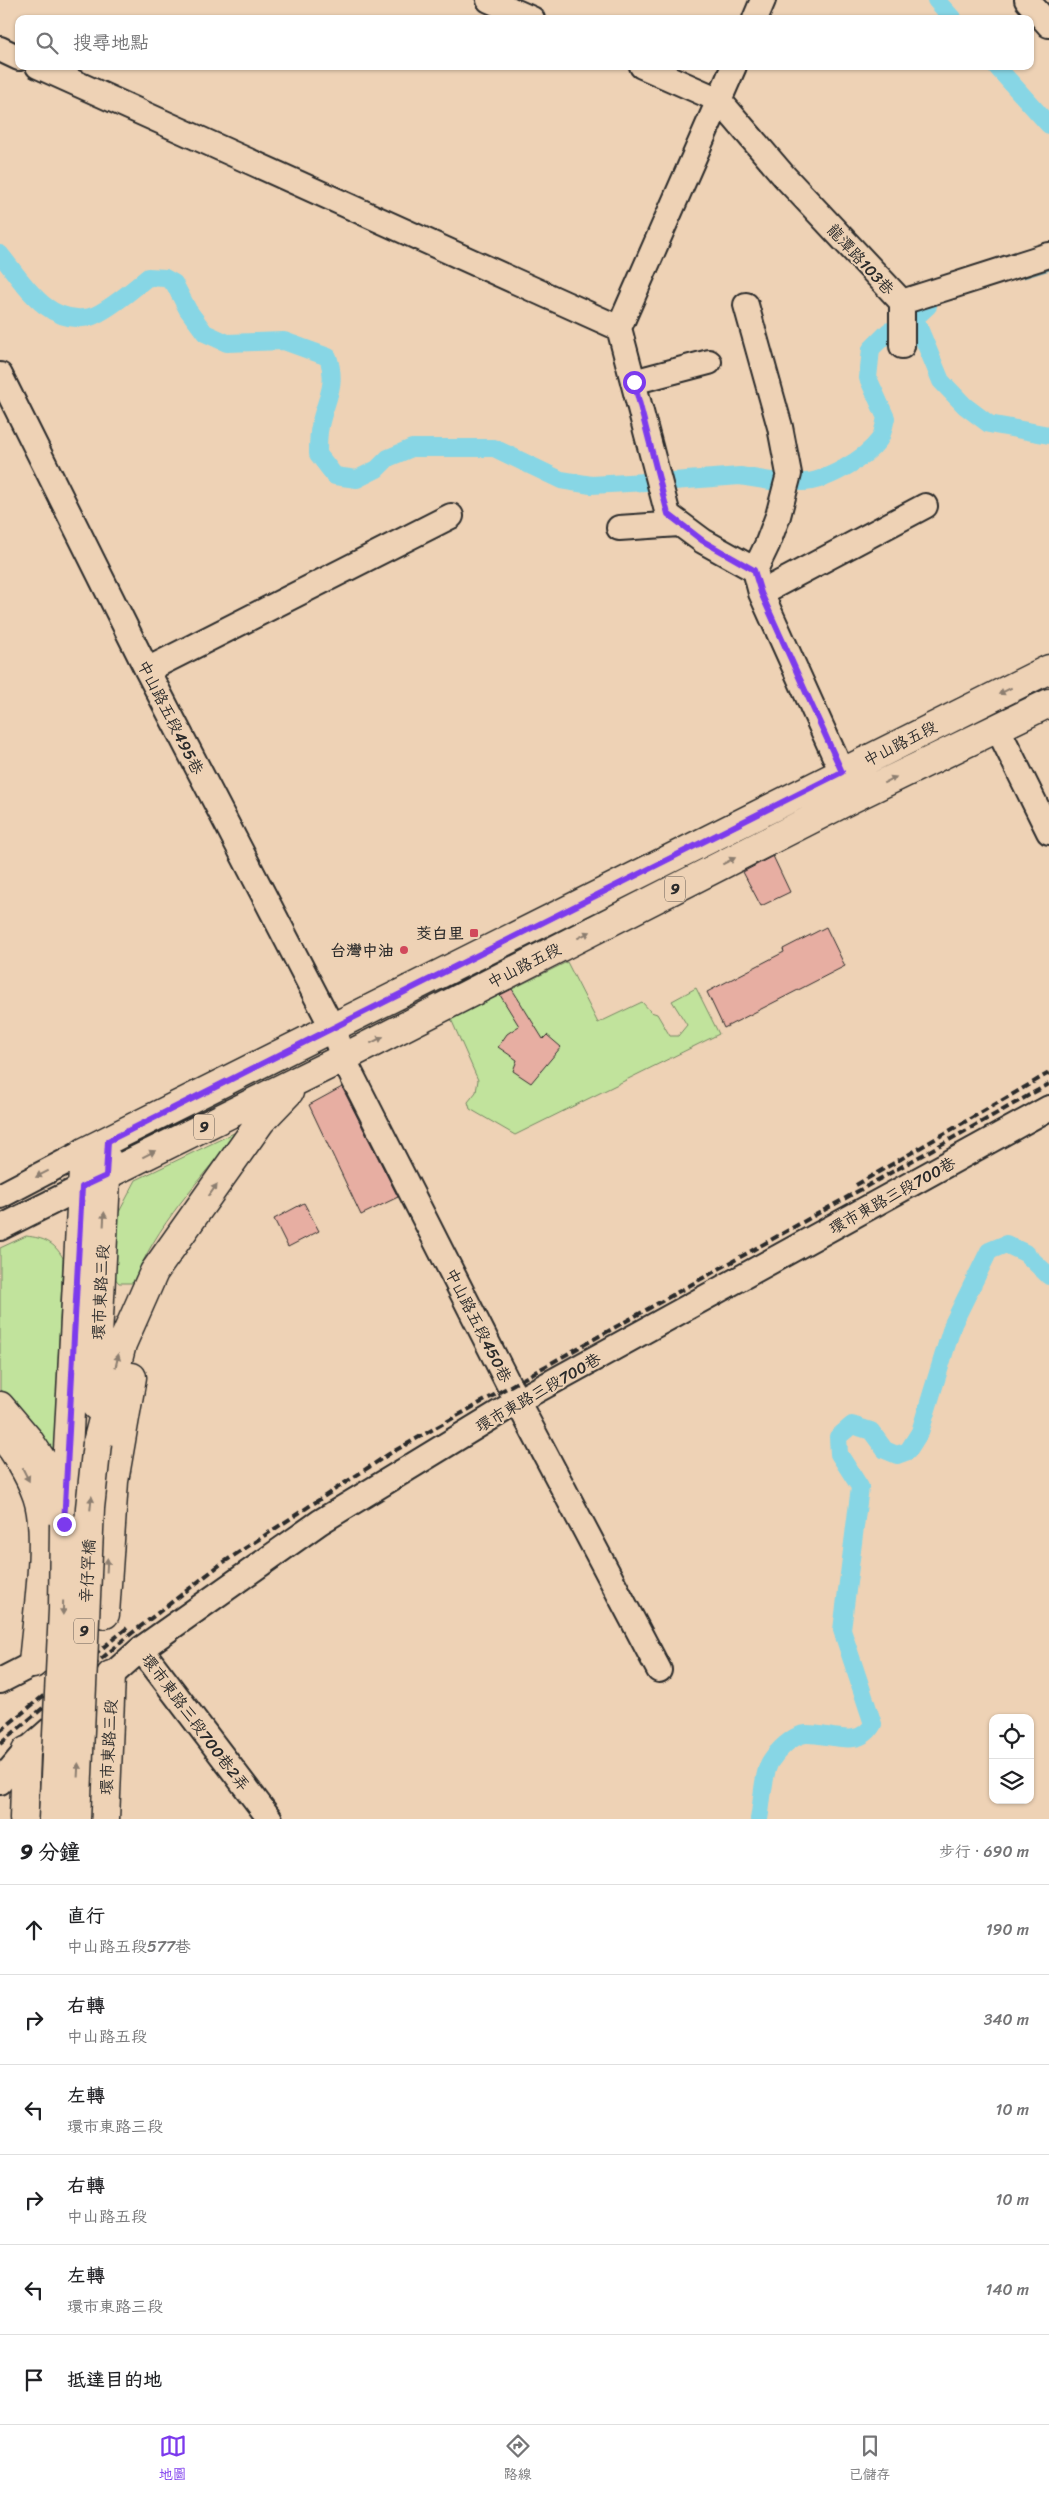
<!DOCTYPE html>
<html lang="zh-TW">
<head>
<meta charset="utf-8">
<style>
  body { margin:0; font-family:Sriracha,"LXGW WenKai TC",sans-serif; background:#f6f6f6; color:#202124 }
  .controls { position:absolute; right:15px; bottom:15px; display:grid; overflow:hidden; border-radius:10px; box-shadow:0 1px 4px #0004 }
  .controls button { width:45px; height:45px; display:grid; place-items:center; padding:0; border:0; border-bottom:1px solid #e0e0e0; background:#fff; color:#202124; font:25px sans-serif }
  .stop { position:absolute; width:15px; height:15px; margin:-11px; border:4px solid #7c3aed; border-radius:50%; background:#fff }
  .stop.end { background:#7c3aed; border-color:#fff; box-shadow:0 1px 5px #0008 }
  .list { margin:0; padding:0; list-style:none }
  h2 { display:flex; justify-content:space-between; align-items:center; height:65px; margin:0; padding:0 20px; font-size:21px }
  h2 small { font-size:16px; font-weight:400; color:#757577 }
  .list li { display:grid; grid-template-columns:32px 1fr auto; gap:15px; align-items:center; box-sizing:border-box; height:90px; padding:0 20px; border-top:1px solid #e0e0e0 }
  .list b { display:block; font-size:19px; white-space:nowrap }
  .list p { margin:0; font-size:16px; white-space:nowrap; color:#757577 }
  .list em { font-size:16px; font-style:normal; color:#757577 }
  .icon { flex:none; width:28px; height:28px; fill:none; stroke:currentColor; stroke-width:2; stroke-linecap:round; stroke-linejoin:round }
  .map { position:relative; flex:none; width:1049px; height:1819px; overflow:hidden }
  .search { position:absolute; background:#fff; box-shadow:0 1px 4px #0004; left:15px; right:15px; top:15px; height:55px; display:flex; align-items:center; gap:12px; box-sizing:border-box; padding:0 18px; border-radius:10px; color:#757577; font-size:19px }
  .sheet { height:605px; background:#fff }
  nav { display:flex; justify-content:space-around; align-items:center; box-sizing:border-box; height:70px; border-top:1px solid #e0e0e0; background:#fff; font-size:14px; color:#757577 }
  nav a { display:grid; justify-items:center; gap:2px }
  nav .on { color:#7c3aed }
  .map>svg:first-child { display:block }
  .green { fill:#c1e39c; stroke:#768764 }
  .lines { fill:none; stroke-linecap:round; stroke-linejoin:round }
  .stream { stroke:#62929b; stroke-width:5 }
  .canal { stroke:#87d6e5; stroke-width:18 }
  .building { fill:#e7aea2; stroke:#2b2b2b }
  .minor-casing { stroke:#2b2b2b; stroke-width:28 }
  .major-casing { stroke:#2b2b2b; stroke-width:31 }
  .minor { stroke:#eed2b5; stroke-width:24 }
  .major { stroke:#eed2b5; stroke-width:28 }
  .rail { stroke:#2b2b2b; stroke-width:4; stroke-dasharray:8 4; stroke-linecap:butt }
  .major-bridge-casing { stroke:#2b2b2b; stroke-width:31; stroke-linecap:butt }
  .major-bridge { stroke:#eed2b5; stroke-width:28 }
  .oneway { fill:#8c7e70 }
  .route { stroke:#7c3aed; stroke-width:6 }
  .poi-dot { fill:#d1495b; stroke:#eed2b5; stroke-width:2 }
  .labels { text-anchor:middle; stroke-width:4; stroke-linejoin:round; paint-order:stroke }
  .shield { fill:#eed2b5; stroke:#665d54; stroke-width:1 }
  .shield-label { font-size:15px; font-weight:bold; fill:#2b2b2b }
  .street-label { font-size:16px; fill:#2b2b2b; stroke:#eed2b5 }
  .poi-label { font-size:16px; font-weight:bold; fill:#2b2b2b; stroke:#eed2b5; text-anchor:end }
</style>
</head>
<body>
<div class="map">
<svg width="1049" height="1819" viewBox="0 0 1049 1819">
  <rect width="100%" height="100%" fill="#eed2b5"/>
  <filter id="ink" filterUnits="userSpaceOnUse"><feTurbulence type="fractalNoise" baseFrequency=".02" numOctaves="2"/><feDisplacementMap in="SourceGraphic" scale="10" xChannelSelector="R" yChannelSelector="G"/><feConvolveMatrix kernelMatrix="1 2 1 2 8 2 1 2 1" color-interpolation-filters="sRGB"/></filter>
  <g filter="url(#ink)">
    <path class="green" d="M 567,962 L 598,1023 L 642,1002 L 651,1012 L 657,1014 L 670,1036 L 678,1036 L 687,1025 L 672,1001 L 696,988 L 719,1034 L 515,1135 L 470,1109 L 468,1102 L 476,1092 L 478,1080 L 451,1019 Z
      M 240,1130 C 203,1176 153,1228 134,1283 L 119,1283 L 112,1275 L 118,1214 L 136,1180 Z
      M 26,1236 C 44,1238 54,1242 63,1258 L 53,1464 L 14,1404 L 0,1390 L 0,1248 Z"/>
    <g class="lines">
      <path class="stream" d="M 1023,276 L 1049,268"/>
      <path class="canal" d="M 936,0 L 953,19
        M 996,66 L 1049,125
        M 0,254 C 23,282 47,326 90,317 C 105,313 135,288 148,277 L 165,278 L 174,283 L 188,310 L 205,333 L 227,343 L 284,341 L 328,357 C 338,386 325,400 320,426 C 318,435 318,445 318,454 L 335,476 L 357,479 L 377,469 L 388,458 L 412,448 L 494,448 L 561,480 L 591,485 L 646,482
        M 909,322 L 919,328 L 941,381 L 965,406 L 989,424 L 1049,435
        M 911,322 L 928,306
        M 660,482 L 740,476 L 777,482
        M 801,482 C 824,483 865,459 879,440 C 883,435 884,425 886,418 L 868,378 L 871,349 L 889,331
        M 759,1819 C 762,1804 763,1774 770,1762 C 777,1751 792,1735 806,1734 C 829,1733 859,1750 873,1724 L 842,1630 L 860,1487 L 839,1454 L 838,1437 L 852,1425 L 871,1431 L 885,1450 L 897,1455 L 908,1451 L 920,1432 L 953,1324 L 989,1251 L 1006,1244 L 1025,1253 L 1049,1276"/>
    </g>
    <path class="building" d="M 773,856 L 790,892 L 761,906 L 743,872 Z
      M 826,927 L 845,966 L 724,1028 L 707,992 L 784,952 L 783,949 Z
      M 512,989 L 543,1039 L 547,1035 L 561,1047 L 531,1083 L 513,1071 L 517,1060 L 498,1047 L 507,1034 L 519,1026 L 500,995 Z
      M 342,1087 L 398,1197 L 361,1215 L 309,1105 Z
      M 304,1203 L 319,1231 L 288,1247 L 274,1219 Z"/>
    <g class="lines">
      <defs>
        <path id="minor" d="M 489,0 L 532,19
          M 1027,0 L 1049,25
          M 755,19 L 763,0
          M 0,49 L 19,58
          M 38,66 L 619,328
          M 642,66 L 719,100 L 784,176 L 902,302 L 1049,255
          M 902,302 L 902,346
          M 746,305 L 780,427 L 789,474 L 778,516 L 767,545 L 755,570
          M 619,328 L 668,515 L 703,541 L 755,570 L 761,593 L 850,790
          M 619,328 L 734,66
          M 0,375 L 147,670 L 332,1027 L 343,1058 L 513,1393 L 659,1670
          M 633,382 L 709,362
          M 619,528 L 679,524
          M 761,593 L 925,506
          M 147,670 L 451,516
          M 998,729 L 1049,832
          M 0,1196 L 84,1152
          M 0,1228 L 82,1187
          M 141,1649 L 270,1819
          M 0,1681 L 33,1664 L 48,1653
          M 98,1687 L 141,1649 L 320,1522 L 523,1398 L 1049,1108
          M 0,1782 L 26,1751 L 68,1714"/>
        <path id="major" d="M 82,1187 L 343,1058 L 853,798 L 1049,703
          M 0,1406 L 28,1439 L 44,1463 L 59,1509
          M 96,1406 L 96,1376 L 107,1159
          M 0,1434 C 15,1450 30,1476 37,1496 C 51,1536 36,1621 33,1664
          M 97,1443 L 122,1344 L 154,1272 L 261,1121 L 289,1092
          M 64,1524 L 84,1152 L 1049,669
          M 105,1614 L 114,1481 L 132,1377
          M 24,1819 L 26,1751
          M 105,1819 L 111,1675"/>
      </defs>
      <use href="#minor" class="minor-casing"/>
      <use href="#major" class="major-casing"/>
      <use href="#minor" class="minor"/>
      <use href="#major" class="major"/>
      <path class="rail" d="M 856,1185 L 1049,1073
        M 0,1731 L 127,1628
        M 0,1744 L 132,1633 L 221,1564 L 389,1454 L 1049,1084"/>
      <defs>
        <path id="major-bridge" d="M 53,1819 L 63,1610 L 64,1524
          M 76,1819 L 90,1508 L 97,1443"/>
      </defs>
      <use href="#major-bridge" class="major-bridge-casing"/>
      <use href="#major-bridge" class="major-bridge"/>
    </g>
    <defs><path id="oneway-solid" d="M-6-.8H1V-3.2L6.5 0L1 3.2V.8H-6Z" transform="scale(1.25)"/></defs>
    <g class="oneway">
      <use href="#oneway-solid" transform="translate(1005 691) rotate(153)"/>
      <use href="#oneway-solid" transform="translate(890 780) rotate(-26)"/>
      <use href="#oneway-solid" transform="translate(729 861) rotate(-27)"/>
      <use href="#oneway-solid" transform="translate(584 935) rotate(-27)"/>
      <use href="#oneway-solid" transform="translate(377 1040) rotate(-27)"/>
      <use href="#oneway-solid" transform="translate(149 1154) rotate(-27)"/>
      <use href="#oneway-solid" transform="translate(42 1174) rotate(153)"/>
      <use href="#oneway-solid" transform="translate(213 1190) rotate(-55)"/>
      <use href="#oneway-solid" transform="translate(104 1219) rotate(-87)"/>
      <use href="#oneway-solid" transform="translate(117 1361) rotate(-77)"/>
      <use href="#oneway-solid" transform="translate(26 1475) rotate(63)"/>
      <use href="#oneway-solid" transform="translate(91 1503) rotate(-84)"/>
      <use href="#oneway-solid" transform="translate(107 1565) rotate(-87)"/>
      <use href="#oneway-solid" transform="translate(63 1608) rotate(91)"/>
      <use href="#oneway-solid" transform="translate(78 1770) rotate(-87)"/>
    </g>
  </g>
  <g class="lines" filter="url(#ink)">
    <path class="route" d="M 64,1524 L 82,1187 L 106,1176 L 108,1141 L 842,772 L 761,593 L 754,570 L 703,541 L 668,514 L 634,382"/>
  </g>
  <g class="poi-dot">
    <rect x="469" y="928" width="10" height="10" rx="2.5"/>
    <circle cx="404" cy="950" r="5"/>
  </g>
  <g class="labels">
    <g class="shield">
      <rect x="665" y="876.5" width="20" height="25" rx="4"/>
      <rect x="194" y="1114.5" width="20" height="25" rx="4"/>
      <rect x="74" y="1618.5" width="20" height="25" rx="4"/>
    </g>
    <g class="shield-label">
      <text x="675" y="894">9</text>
      <text x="204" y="1132">9</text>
      <text x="84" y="1636">9</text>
    </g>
    <g class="street-label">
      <text transform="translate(861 259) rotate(47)" y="6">龍潭路103巷</text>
      <text transform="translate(171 717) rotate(63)" y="6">中山路五段495巷</text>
      <text transform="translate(900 743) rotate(-27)" y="6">中山路五段</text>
      <text transform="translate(524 965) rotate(-27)" y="6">中山路五段</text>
      <text transform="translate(892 1195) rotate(-29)" y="6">環市東路三段700巷</text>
      <text transform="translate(100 1292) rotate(-87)" y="6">環市東路三段</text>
      <text transform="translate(479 1325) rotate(63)" y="6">中山路五段450巷</text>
      <text transform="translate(538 1392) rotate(-30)" y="6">環市東路三段700巷</text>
      <text transform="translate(87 1571) rotate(-87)" y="6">辛仔罕橋</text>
      <text transform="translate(196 1722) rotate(53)" y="6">環市東路三段700巷2弄</text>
      <text transform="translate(108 1747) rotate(-87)" y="6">環市東路三段</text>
    </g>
    <g class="poi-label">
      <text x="464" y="939">茭白里</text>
      <text x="394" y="956">台灣中油</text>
    </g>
  </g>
</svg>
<div class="controls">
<button><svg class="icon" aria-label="locate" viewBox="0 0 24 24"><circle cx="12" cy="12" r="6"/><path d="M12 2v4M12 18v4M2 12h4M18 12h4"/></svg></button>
<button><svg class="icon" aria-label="layers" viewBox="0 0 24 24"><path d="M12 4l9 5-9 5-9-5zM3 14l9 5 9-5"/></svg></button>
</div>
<div class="stop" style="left:634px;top:382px"></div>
<div class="stop end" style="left:64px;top:1524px"></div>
<div class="search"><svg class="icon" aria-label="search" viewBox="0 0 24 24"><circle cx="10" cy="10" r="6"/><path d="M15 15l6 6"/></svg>搜尋地點</div>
</div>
<section class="sheet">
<h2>9 分鐘<small>步行 · 690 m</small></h2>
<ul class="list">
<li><svg class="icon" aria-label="ahead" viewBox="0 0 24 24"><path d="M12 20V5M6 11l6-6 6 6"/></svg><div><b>直行</b><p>中山路五段577巷</p></div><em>190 m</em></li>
<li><svg class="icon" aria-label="right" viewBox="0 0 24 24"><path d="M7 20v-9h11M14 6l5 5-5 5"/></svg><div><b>右轉</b><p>中山路五段</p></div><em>340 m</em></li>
<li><svg class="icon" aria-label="left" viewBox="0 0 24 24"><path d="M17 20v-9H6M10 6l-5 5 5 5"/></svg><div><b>左轉</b><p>環市東路三段</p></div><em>10 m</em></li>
<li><svg class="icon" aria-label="right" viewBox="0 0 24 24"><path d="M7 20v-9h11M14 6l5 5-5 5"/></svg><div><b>右轉</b><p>中山路五段</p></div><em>10 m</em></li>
<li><svg class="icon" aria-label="left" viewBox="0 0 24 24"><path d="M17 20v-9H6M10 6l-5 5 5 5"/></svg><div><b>左轉</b><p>環市東路三段</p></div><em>140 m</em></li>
<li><svg class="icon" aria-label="arrive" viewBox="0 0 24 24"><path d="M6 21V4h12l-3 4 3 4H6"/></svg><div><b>抵達目的地</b></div></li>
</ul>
</section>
<nav>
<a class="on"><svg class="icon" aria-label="map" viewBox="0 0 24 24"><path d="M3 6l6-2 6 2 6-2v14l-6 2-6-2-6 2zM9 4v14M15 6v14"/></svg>地圖</a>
<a><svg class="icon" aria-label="directions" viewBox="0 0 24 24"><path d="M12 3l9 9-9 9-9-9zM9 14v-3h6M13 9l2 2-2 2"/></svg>路線</a>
<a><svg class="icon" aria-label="saved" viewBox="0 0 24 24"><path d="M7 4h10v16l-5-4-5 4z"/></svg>已儲存</a>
</nav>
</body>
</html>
